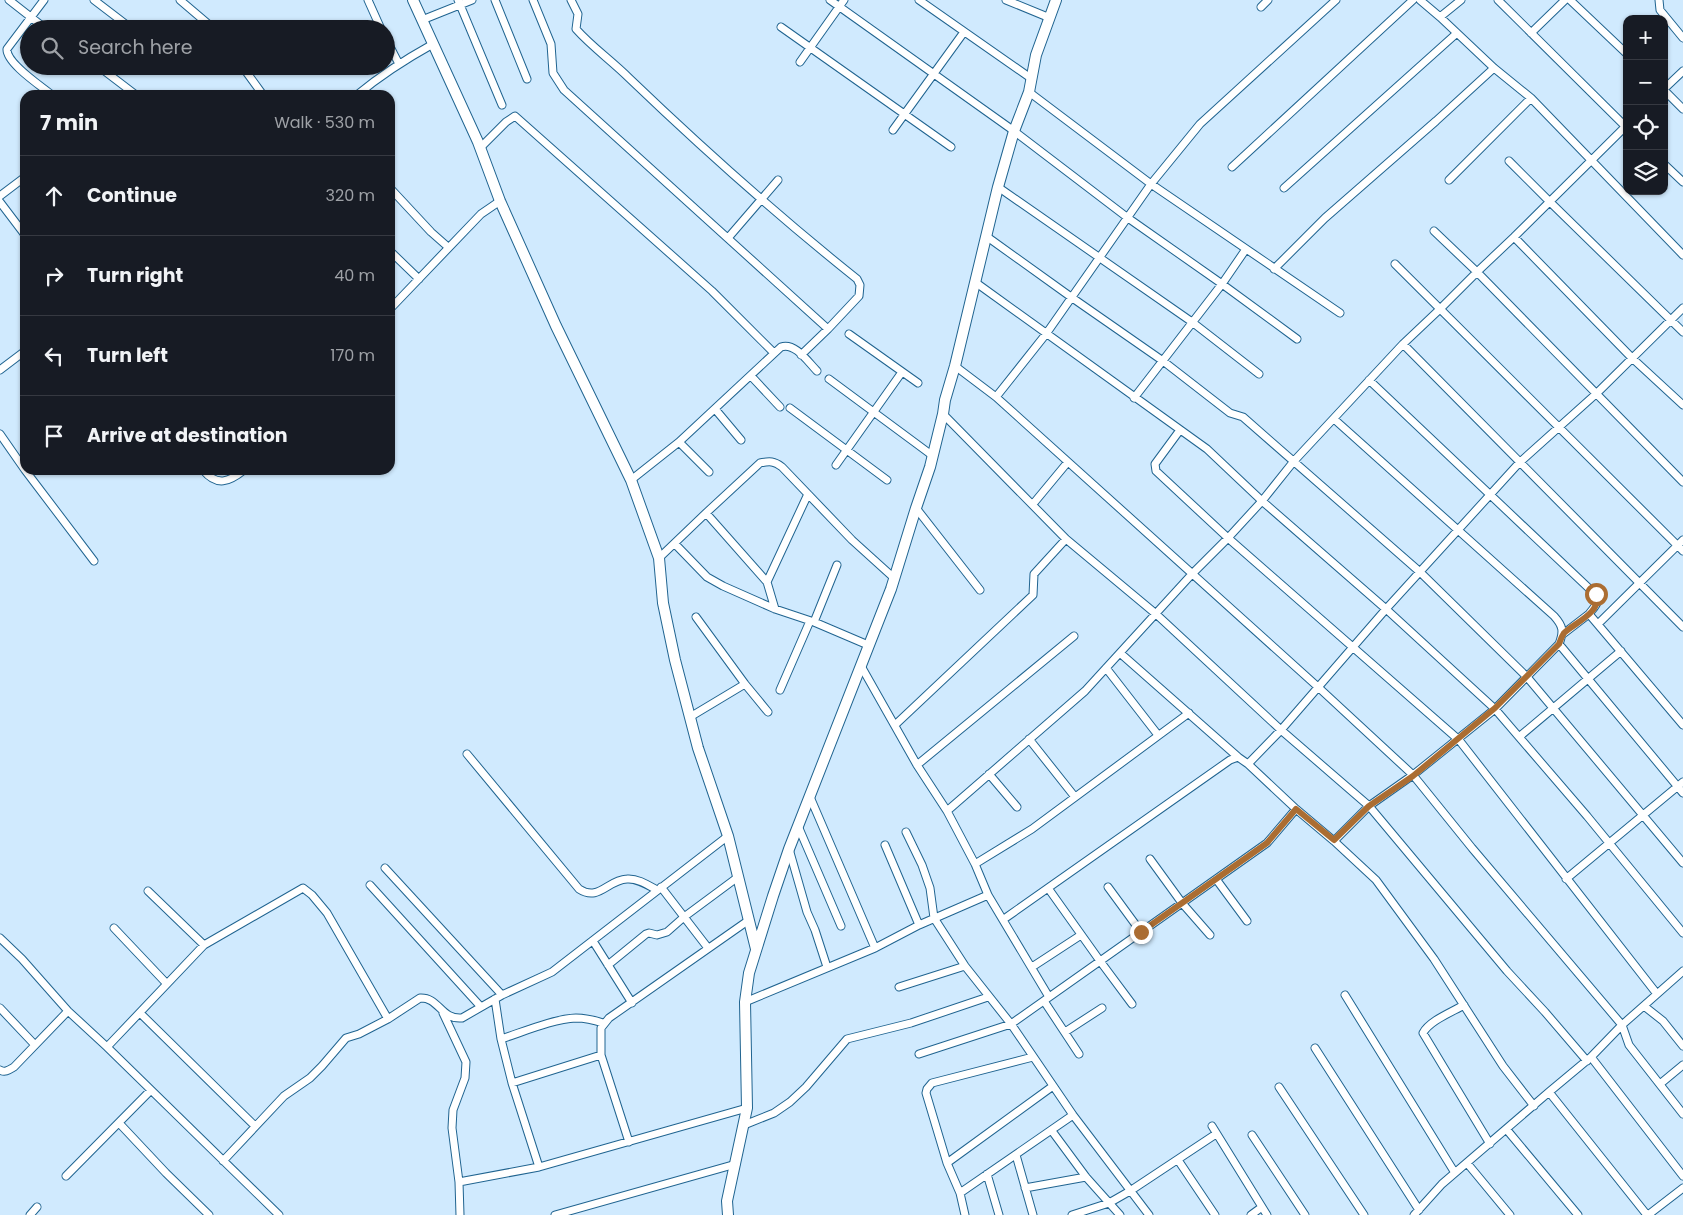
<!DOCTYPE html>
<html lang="en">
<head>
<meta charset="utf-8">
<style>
  body { margin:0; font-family:Poppins,sans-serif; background:#242831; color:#f1f3f6 }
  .controls { position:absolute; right:15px; top:15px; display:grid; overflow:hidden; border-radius:10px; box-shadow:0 1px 4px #0004 }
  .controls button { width:45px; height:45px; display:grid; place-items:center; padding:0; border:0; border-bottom:1px solid #363941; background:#171b24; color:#f1f3f6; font:25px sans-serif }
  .stop { position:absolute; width:15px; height:15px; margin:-11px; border:4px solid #ab6d32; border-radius:50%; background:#fff }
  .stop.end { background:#ab6d32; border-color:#fff; box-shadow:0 1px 5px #0008 }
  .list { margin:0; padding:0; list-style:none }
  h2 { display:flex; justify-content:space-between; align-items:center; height:65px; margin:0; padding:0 20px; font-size:21px }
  h2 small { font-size:16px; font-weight:400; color:#9ea1a6 }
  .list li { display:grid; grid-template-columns:32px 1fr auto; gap:15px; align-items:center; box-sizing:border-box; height:80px; padding:0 20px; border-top:1px solid #363941 }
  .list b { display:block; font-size:19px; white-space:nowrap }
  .list em { font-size:16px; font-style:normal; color:#9ea1a6 }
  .icon { flex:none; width:28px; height:28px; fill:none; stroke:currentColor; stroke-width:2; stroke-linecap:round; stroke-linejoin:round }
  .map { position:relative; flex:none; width:1683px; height:1215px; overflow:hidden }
  .search { position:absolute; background:#171b24; box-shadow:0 1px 4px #0004; left:20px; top:20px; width:375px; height:55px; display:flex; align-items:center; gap:12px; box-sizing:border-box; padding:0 18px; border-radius:28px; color:#9ea1a6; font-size:19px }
  .panel { position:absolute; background:#171b24; box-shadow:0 1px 4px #0004; left:20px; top:90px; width:375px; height:385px; border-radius:15px }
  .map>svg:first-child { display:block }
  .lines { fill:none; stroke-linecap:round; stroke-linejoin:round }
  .street-casing { stroke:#206490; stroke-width:9 }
  .secondary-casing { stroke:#206490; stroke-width:12 }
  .street { stroke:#fff; stroke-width:7 }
  .secondary { stroke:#fff; stroke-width:10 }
  .route { stroke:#ab6d32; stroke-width:6 }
</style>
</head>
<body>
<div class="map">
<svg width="1683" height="1215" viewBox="0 0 1683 1215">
  <rect width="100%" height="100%" fill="#d0eafe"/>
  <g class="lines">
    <defs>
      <path id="street" d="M 9,0 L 46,29
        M 44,0 L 7,49 C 6,63 41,86 52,95
        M 94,0 L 132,29
        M 180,0 L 214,29
        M 368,0 L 381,29
        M 458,0 L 502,105
        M 495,0 L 527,79
        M 533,0 L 551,44 L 553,73 L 564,90 L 828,329
        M 571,0 L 578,14 L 576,29 C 592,47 612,61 629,78 C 702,148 778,216 857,279 L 860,285 L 859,296 L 828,329 L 801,355
        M 830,0 L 1014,131 L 1128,218 L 1222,284 L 1297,339
        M 919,0 L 1032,79
        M 1006,0 L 1050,18
        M 1420,0 L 1440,17 L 1494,68 L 1531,98 L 1683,255
        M 1498,0 L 1627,128
        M 1570,0 L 1627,54
        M 1659,0 L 1660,10 L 1683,38
        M 1261,7 L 1268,0
        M 1440,17 L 1461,0
        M 422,20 L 472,0
        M 781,27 L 951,147
        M 1531,33 L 1565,0
        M 386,39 L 399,64
        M 800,62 L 844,0
        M 98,66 L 136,95
        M 242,66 L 263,95
        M 1664,89 L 1683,71
        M 1664,90 L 1683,109
        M 1029,92 L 1151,184 L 1340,313
        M 357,95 C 381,75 406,59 433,44
        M 893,130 L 964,32
        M 480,148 L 506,122 L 515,116 L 712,291 L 774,353
        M 1509,161 L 1550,202 L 1683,332
        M 1664,164 L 1683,182
        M 1232,167 L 1413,0
        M 1449,180 L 1531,98
        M 998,187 L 1192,322 L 1259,374
        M 390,188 L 431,232 L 448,247
        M 1284,188 L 1457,33
        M 0,196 L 25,177
        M 0,202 L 25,235
        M 1434,231 L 1477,272 L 1683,482
        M 986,236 L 1071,297 L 1163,361 L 1230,413 L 1243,417 L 1420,572 L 1527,677 L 1683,863
        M 1514,237 L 1632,358 L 1683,405
        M 728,238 L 778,180
        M 390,251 L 419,279
        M 1395,264 L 1683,551
        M 1274,269 L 1325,218 L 1436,121 L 1494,68
        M 975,282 L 1207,449 L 1262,501 L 1386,609 L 1495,709 L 1587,816 L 1683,933
        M 390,309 L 481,214 L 500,201
        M 849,334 L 918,383
        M 1403,344 L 1683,627
        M 955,366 L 996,397 L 1318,687 L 1413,775 L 1472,848 L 1622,1025 L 1629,1045 L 1683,1114
        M 0,370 L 25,351
        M 751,376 L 780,407
        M 829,379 L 933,456
        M 1369,380 L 1596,595 C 1600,603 1594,607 1589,614
        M 996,397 L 1046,334 L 1151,184 L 1200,124 L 1336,0
        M 1134,398 L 1222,284 L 1246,249
        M 790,408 L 887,480
        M 715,409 L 741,440
        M 943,414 L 1066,539 L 1156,614 L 1281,730 L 1369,806 L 1507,971 L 1545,1012 L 1587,1061
        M 1180,430 L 1155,464 L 1156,471 L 1228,538 L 1459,740 L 1657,994
        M 0,434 L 25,470
        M 679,442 L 709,472
        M 836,465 L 902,372
        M 25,470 L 94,561
        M 203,470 C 217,487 229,482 244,470
        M 631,480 L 679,442 L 781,347 C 795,342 808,362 817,371
        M 1033,504 L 1067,463
        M 916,508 L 980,590
        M 706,513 L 760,463 C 770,461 774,461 782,467 L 852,540 L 894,578
        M 675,544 L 707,577 L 723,586 L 775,609 L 814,622 L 868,645
        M 659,558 L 706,513 L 767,582 L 775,609
        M 767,582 L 808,494
        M 696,617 L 745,684 L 768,712
        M 814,622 L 837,565
        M 1598,624 L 1683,540
        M 1563,634 L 1589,614 L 1683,725
        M 1559,644 L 1683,793
        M 1120,653 L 1238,757
        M 861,666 L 917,765 L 947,811 L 975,864 L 988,895 L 1049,997
        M 1106,668 L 1158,735
        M 780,690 L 810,621
        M 690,717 L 745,684
        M 895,725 L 1033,595 L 1034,574 L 1066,539
        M 1519,737 L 1621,651
        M 1029,739 L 1075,797
        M 467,754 L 579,889 C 599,902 607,880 627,879 C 637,878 648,885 657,890
        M 1248,764 L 1296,809 L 1334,841 L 1376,880 L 1434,959 L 1503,1066 L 1534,1106
        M 917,765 L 1074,636
        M 989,774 L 1017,807
        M 810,797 L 875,948
        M 947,811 L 1085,691 L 1192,574 L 1228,538 L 1262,501 L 1294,461 L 1403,344 L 1440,309 L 1477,272 L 1514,237 L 1627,125
        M 798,826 L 841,926
        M 906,832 L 922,865 L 930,888 L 934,918 L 965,966 L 1011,1024 L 1073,1115 L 1149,1215
        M 1334,841 L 1369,806 L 1413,775 L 1495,709 L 1559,644 C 1564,631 1563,626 1554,616 L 1334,419
        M 885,845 L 919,925
        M 789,849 L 807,912 L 815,930 L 827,967
        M 1150,859 L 1182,903 L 1210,935
        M 975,864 L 1032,829 L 1189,713
        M 385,868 L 502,995
        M 1216,879 L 1247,921
        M 1566,879 L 1683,782
        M 370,885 L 481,1007
        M 661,887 L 708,948
        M 1108,887 L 1141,932
        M 1048,888 L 1100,961 L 1132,1004
        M 148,891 L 204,945
        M 1004,919 L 1230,760 L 1238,757 L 1248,764 L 1281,730 L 1386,609 L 1519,463 L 1597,393 L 1683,308
        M 114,928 L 167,984
        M 0,938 L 22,959 L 68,1011 L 107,1047 L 279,1215
        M 593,941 L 632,1003
        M 608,965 L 646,934 L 649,933 L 657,935 L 667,932 L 684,917 L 738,877
        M 1032,967 L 1081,935
        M 899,987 L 965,966
        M 1345,995 L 1455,1173
        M 495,999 L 501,1039 L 512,1083 L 539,1167
        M 1044,1001 L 1079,1054
        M 745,1002 L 875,948 L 919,925 L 988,895
        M 1464,1005 C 1452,1012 1429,1021 1423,1033 L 1490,1144
        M 1644,1006 L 1663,1021 L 1683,1046
        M 0,1008 L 35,1045
        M 140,1013 L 255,1126
        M 443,1013 L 466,1062 L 465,1078 L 453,1110 L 452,1128 L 459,1182 L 460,1215
        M 1065,1032 L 1102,1008
        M 501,1039 C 523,1032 553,1019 576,1018 C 586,1018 594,1020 603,1023
        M 107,1047 L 204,945 L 303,888 L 312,895 L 327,913 L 388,1019
        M 1315,1048 L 1419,1210
        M 919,1054 L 1011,1024 L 1267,843 L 1296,809
        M 1591,1057 L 1683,1176
        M 0,1070 C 5,1073 9,1070 14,1067 L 68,1011
        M 512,1083 L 601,1055
        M 1660,1084 L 1683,1065
        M 1279,1087 L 1364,1215
        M 1549,1092 L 1647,1215
        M 119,1123 L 166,1173 L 209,1215
        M 744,1125 L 774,1113 L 790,1102 L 806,1087 L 847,1039 L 911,1023 L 988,997
        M 1212,1126 L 1267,1215
        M 1507,1130 L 1578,1215
        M 1052,1131 L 1086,1177 L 1120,1215
        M 1252,1135 L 1305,1215
        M 629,1142 L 601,1055 L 601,1028 L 609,1018 L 749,920
        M 1016,1155 L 1033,1215
        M 1178,1160 L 1215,1215
        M 223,1161 L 284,1096 L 310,1078 L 322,1066 L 346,1038 L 359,1034 L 388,1019 L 420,998 C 439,997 441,1020 462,1018 L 502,995 L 552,972 L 728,836
        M 947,1163 L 1053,1086
        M 1467,1163 L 1510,1215
        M 987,1174 L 999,1215
        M 66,1176 L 151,1090
        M 459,1182 L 539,1167 L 747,1108
        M 1025,1188 L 1086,1177
        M 960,1193 L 1073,1115
        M 30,1215 L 37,1207
        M 555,1215 L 736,1164
        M 965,1215 L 960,1193 L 947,1163 L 926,1093 L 927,1089 L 932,1083 L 1033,1057
        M 1072,1215 L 1109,1203 L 1130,1191 L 1216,1134
        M 1251,1215 L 1262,1207
        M 1414,1215 L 1442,1184 L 1549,1092 L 1591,1057 L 1622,1025 L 1683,971
        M 1648,1215 L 1683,1188"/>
      <path id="secondary" d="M 413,0 L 478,142 L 500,201 L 556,326 L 631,480 L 659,558 L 663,603 L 675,660 L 698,748 L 728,836 L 756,949
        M 728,1215 L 727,1201 L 747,1108 L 745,1002 L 749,973 L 773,896 L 789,849 L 891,589 L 916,508 L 930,467 L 943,414 L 945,400 L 955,366 L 998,187 L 1014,131 L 1029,92 L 1036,55 L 1056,0"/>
    </defs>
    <use href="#street" class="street-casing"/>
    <use href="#secondary" class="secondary-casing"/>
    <use href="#street" class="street"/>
    <use href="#secondary" class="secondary"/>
  </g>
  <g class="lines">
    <path class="route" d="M 1141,932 L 1267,843 L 1296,809 L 1334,840 L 1369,806 L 1413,776 L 1495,708 L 1559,644 C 1560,641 1562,636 1564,633 C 1574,623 1603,612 1596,594"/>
  </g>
</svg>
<div class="controls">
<button>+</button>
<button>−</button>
<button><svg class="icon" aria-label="locate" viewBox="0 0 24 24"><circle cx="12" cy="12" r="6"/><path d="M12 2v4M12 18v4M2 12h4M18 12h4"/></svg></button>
<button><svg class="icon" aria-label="layers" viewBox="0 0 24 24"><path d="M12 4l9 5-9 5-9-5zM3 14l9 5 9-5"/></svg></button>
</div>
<div class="stop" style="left:1596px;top:594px"></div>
<div class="stop end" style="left:1141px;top:932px"></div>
<div class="search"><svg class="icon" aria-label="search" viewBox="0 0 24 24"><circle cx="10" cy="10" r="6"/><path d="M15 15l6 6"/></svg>Search here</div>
<section class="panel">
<h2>7 min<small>Walk · 530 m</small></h2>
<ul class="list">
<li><svg class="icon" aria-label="ahead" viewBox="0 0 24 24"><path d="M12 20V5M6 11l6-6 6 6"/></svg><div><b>Continue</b></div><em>320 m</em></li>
<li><svg class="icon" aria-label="right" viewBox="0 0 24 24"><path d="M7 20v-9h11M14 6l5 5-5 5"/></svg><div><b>Turn right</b></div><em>40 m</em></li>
<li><svg class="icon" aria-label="left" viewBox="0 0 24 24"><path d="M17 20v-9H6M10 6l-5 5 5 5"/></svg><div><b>Turn left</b></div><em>170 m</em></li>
<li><svg class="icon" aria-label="arrive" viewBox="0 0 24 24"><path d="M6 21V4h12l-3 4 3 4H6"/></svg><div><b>Arrive at destination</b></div></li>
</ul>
</section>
</div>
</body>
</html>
